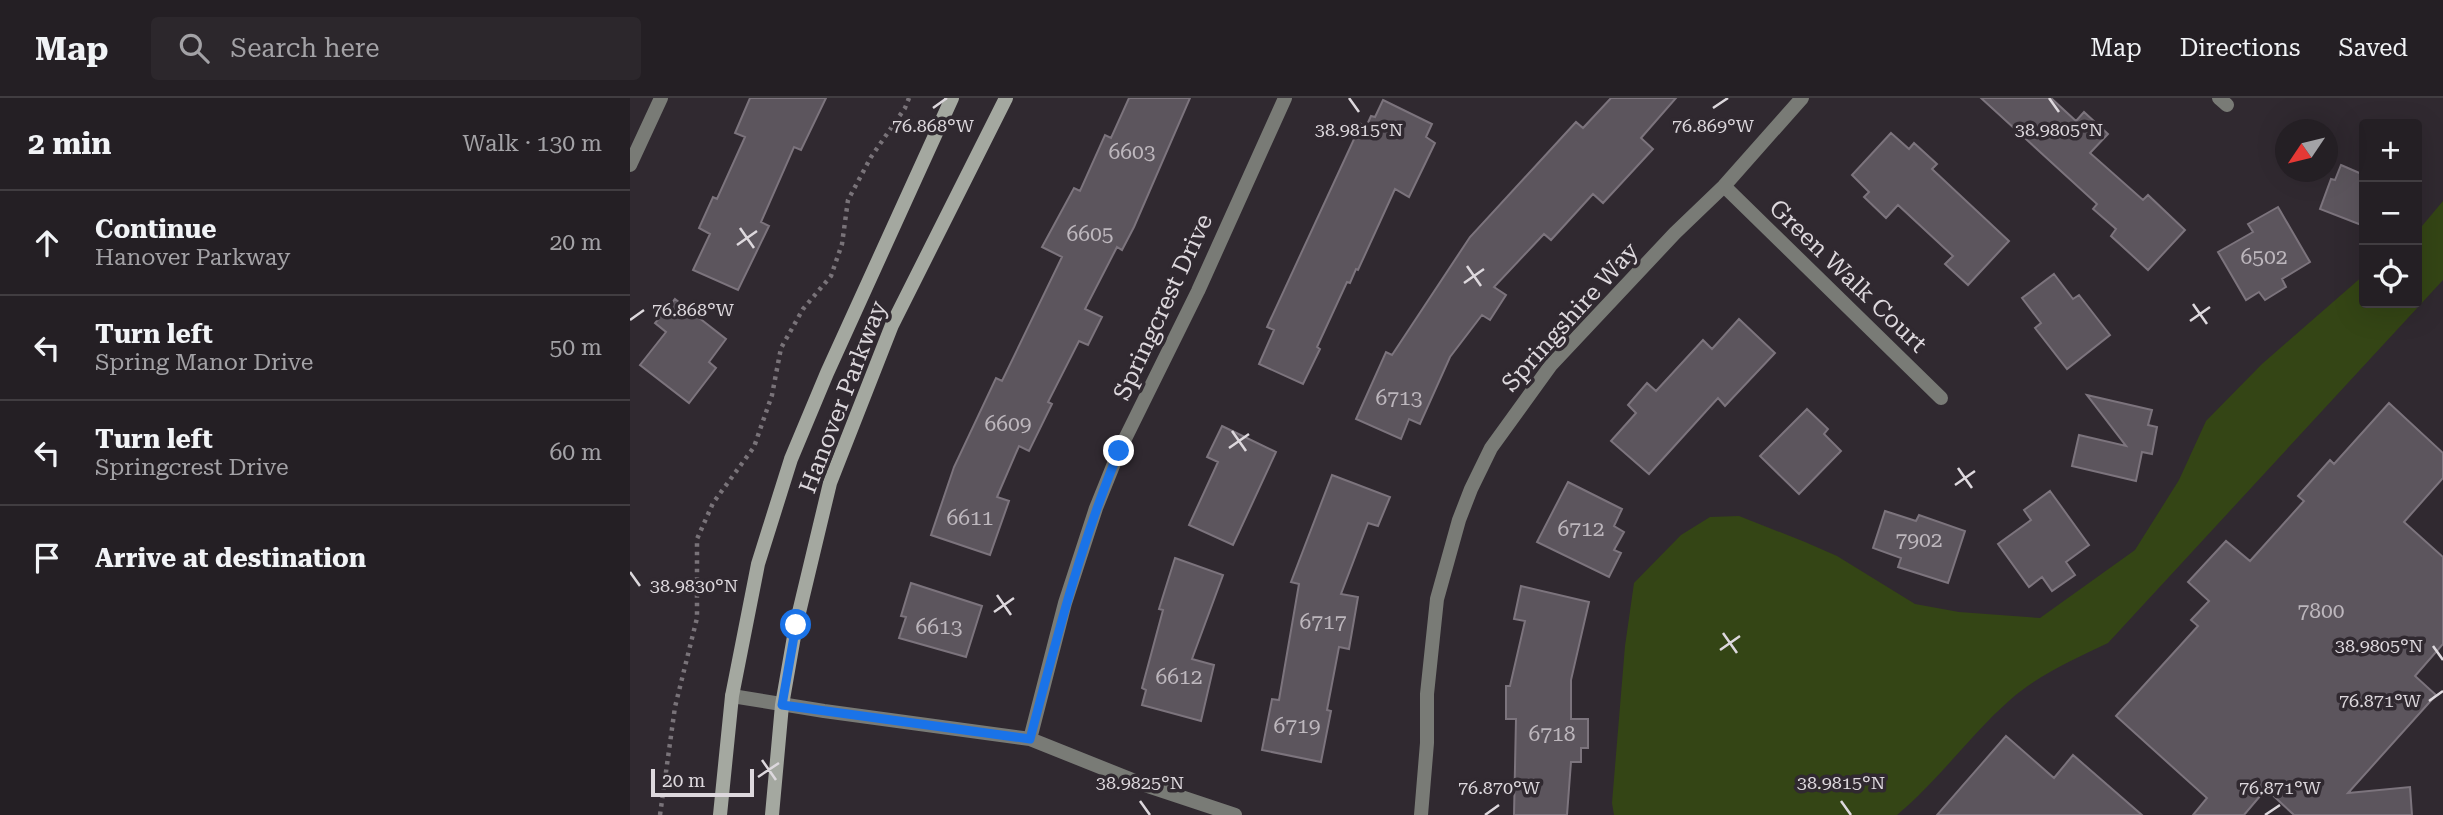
<!DOCTYPE html>
<html lang="en">
<head>
<meta charset="utf-8">
<style>
  body { margin:0; font-family:"Roboto Serif",serif; background:#2c272c; color:#f1f3f6 }
  .controls { position:absolute; right:21px; top:21px; display:grid; overflow:hidden; border-radius:7px; box-shadow:0 7px 28px #0002 }
  .controls button { width:63px; height:63px; display:grid; place-items:center; padding:0; border:0; border-bottom:2px solid #413d41; background:#241f24; color:#f1f3f6; font:35px sans-serif }
  .compass { position:absolute; left:1645px; top:21px; width:63px; height:63px; border-radius:50%; background:#241f24; box-shadow:0 7px 28px #0002; rotate:235deg }
  .scale { position:absolute; left:21px; bottom:18px; width:103px; box-sizing:border-box; padding-left:7px; border:4px solid #ddd8dd; border-top:0; font-size:19px; line-height:24px; white-space:nowrap; color:#ddd8dd; -webkit-text-stroke:5px #302930; paint-order:stroke }
  .stop { position:absolute; width:21px; height:21px; margin:-16px; border:5px solid #1a73e8; border-radius:50%; background:#fff }
  .stop.end { background:#1a73e8; border-color:#fff; box-shadow:0 2px 7px #0008 }
  .list { margin:0; padding:0; list-style:none }
  h2 { display:flex; justify-content:space-between; align-items:center; height:91px; margin:0; padding:0 28px; font-size:30px }
  h2 small { font-size:23px; font-weight:400; color:#a3a2a6 }
  .list li { display:grid; grid-template-columns:46px 1fr auto; gap:21px; align-items:center; box-sizing:border-box; height:105px; padding:0 28px; border-top:2px solid #413d41 }
  .list b { display:block; font-size:26px; white-space:nowrap }
  .list p { margin:0; font-size:23px; white-space:nowrap; color:#a3a2a6 }
  .list em { font-size:23px; font-style:normal; color:#a3a2a6 }
  .icon { flex:none; width:38px; height:38px; fill:none; stroke:currentColor; stroke-width:2; stroke-linecap:round; stroke-linejoin:round }
  .map { position:relative; flex:none; width:1813px; height:717px; overflow:hidden }
  header { display:flex; align-items:center; gap:42px; box-sizing:border-box; height:98px; padding:0 35px; background:#241f24; border-bottom:2px solid #413d41 }
  header strong { font-size:33px }
  nav { display:flex; gap:38px; margin-inline-start:auto; font-size:24px }
  .search { width:490px; height:63px; background:#2c272c; display:flex; align-items:center; gap:18px; box-sizing:border-box; padding:0 24px; border-radius:7px; color:#a3a2a6; font-size:26px }
  main { display:flex }
  aside { flex:1; background:#241f24 }
  .map>svg:first-child { display:block }
  .green { fill:#344515 }
  .building { fill:#5c555d; stroke:#7c747d; stroke-width:2 }
  .lines { fill:none; stroke-linecap:round; stroke-linejoin:round }
  .path { stroke:#797379; stroke-width:4.5; stroke-dasharray:3.5 5; stroke-linecap:butt }
  .street { stroke:#797b76; stroke-width:14 }
  .secondary { stroke:#a4a8a0; stroke-width:14 }
  .route { stroke:#1a73e8; stroke-width:9 }
  .ticks { fill:none; stroke:#ddd8dd; stroke-width:2.5 }
  .labels { text-anchor:middle; stroke-width:7; stroke-linejoin:round; paint-order:stroke }
  .number-label { font-size:21px; fill:#bdb7bd }
  .street-label { font-size:24px; fill:#ddd8dd; stroke:#302930 }
  .ticks-label { font-size:18px; text-anchor:middle; fill:#ddd8dd; stroke:#302930; stroke-width:7; stroke-linejoin:round; paint-order:stroke }
</style>
</head>
<body>
<header>
<strong>Map</strong>
<div class="search"><svg class="icon" aria-label="search" viewBox="0 0 24 24"><circle cx="10" cy="10" r="6"/><path d="M15 15l6 6"/></svg>Search here</div>
<nav><a>Map</a><a>Directions</a><a>Saved</a></nav>
</header>
<main>
<aside>
<h2>2 min<small>Walk · 130 m</small></h2>
<ul class="list">
<li><svg class="icon" aria-label="ahead" viewBox="0 0 24 24"><path d="M12 20V5M6 11l6-6 6 6"/></svg><div><b>Continue</b><p>Hanover Parkway</p></div><em>20 m</em></li>
<li><svg class="icon" aria-label="left" viewBox="0 0 24 24"><path d="M17 20v-9H6M10 6l-5 5 5 5"/></svg><div><b>Turn left</b><p>Spring Manor Drive</p></div><em>50 m</em></li>
<li><svg class="icon" aria-label="left" viewBox="0 0 24 24"><path d="M17 20v-9H6M10 6l-5 5 5 5"/></svg><div><b>Turn left</b><p>Springcrest Drive</p></div><em>60 m</em></li>
<li><svg class="icon" aria-label="arrive" viewBox="0 0 24 24"><path d="M6 21V4h12l-3 4 3 4H6"/></svg><div><b>Arrive at destination</b></div></li>
</ul>
</aside>
<div class="map">
<svg width="1813" height="717" viewBox="0 0 1813 717">
  <rect width="100%" height="100%" fill="#302930"/>
  <path class="green" d="M 1813,103 L 1813,182 L 1478,545 C 1445,561 1408,577 1380,602 C 1340,637 1309,682 1267,717 L 984,717 L 982,705 L 995,548 L 1004,485 L 1051,437 L 1080,419 L 1109,418 L 1175,444 L 1207,458 L 1285,506 L 1329,514 L 1410,520 L 1505,452 L 1549,382 L 1576,323 L 1632,266 L 1734,177 L 1734,205 L 1787,205 L 1787,134 Z"/>
  <path class="building" d="M 120,0 L 196,0 L 171,52 L 164,49 L 131,124 L 139,128 L 108,192 L 63,172 L 80,136 L 69,130 L 83,99 L 87,101 L 115,39 L 105,35 Z
    M 499,0 L 560,0 L 504,129 L 492,152 L 487,149 L 455,211 L 472,219 L 458,247 L 449,243 L 418,304 L 422,306 L 399,353 L 389,348 L 367,399 L 379,403 L 360,457 L 301,437 L 324,369 L 366,280 L 372,283 L 432,159 L 412,149 L 444,90 L 450,93 L 475,37 L 481,40 Z
    M 981,0 L 1046,0 L 1011,40 L 1023,51 L 973,105 L 963,96 L 921,142 L 914,136 L 864,189 L 876,197 L 860,222 L 852,217 L 820,259 L 790,326 L 779,321 L 771,341 L 726,321 L 756,254 L 762,257 L 840,139 L 946,24 L 953,30 Z
    M 1351,0 L 1421,0 L 1446,23 L 1454,14 L 1478,36 L 1460,55 L 1513,102 L 1518,97 L 1555,132 L 1518,172 L 1481,138 L 1486,131 L 1463,111 L 1467,106 Z
    M 753,2 L 802,26 L 796,39 L 805,45 L 779,99 L 765,91 L 728,172 L 726,171 L 720,185 L 717,184 L 687,249 L 690,251 L 673,286 L 629,266 L 644,232 L 637,229 L 731,26 L 736,29 L 741,18 L 745,19 Z
    M 1261,35 L 1279,51 L 1284,45 L 1307,66 L 1302,71 L 1379,143 L 1338,187 L 1315,166 L 1323,158 L 1268,107 L 1256,120 L 1234,99 L 1239,94 L 1222,77 Z
    M 1711,67 L 1734,77 L 1734,128 L 1690,111 L 1701,81 L 1705,82 Z
    M 1648,109 L 1680,164 L 1652,181 L 1656,189 L 1635,202 L 1629,194 L 1616,202 L 1588,154 L 1623,134 L 1618,126 Z
    M 1424,176 L 1443,201 L 1449,197 L 1480,237 L 1437,271 L 1405,230 L 1411,225 L 1392,200 Z
    M 45,201 L 96,241 L 79,264 L 86,270 L 59,305 L 10,267 L 36,234 L 25,225 Z
    M 1109,221 L 1145,255 L 1095,308 L 1088,300 L 1019,376 L 981,343 L 1006,315 L 998,307 L 1017,285 L 1026,293 L 1073,242 L 1082,251 Z
    M 1457,297 L 1522,312 L 1518,327 L 1527,329 L 1522,356 L 1512,354 L 1506,383 L 1442,368 L 1449,337 L 1496,348 Z
    M 1759,305 L 1813,355 L 1813,380 L 1774,424 L 1813,459 L 1813,546 L 1785,578 L 1806,597 L 1718,695 L 1780,689 L 1782,717 L 1664,717 L 1636,691 L 1614,717 L 1563,717 L 1577,700 L 1486,618 L 1568,528 L 1561,522 L 1579,503 L 1558,484 L 1596,443 L 1620,463 L 1674,403 L 1668,398 L 1700,362 L 1704,366 Z
    M 1177,311 L 1198,331 L 1194,336 L 1211,353 L 1169,396 L 1130,358 Z
    M 592,328 L 646,354 L 603,447 L 559,427 L 588,364 L 577,359 Z
    M 702,377 L 760,399 L 748,428 L 738,425 L 711,496 L 728,499 L 719,551 L 709,549 L 697,612 L 701,613 L 691,664 L 632,652 L 642,601 L 649,602 L 669,486 L 661,484 Z
    M 938,384 L 992,411 L 984,428 L 994,434 L 984,452 L 991,455 L 979,479 L 907,444 Z
    M 1420,393 L 1459,447 L 1436,464 L 1445,477 L 1422,493 L 1412,479 L 1399,489 L 1368,446 L 1401,422 L 1394,412 Z
    M 1255,413 L 1286,423 L 1289,417 L 1335,433 L 1318,485 L 1268,469 L 1271,460 L 1243,450 Z
    M 545,460 L 593,477 L 562,561 L 584,567 L 571,623 L 512,607 L 516,592 L 512,590 L 533,512 L 529,511 Z
    M 281,485 L 352,508 L 336,559 L 269,540 L 276,519 L 271,518 Z
    M 891,488 L 959,504 L 941,582 L 941,621 L 958,621 L 958,650 L 951,650 L 951,664 L 941,664 L 937,717 L 884,717 L 886,621 L 876,621 L 876,588 L 880,588 L 895,523 L 884,521 Z
    M 1376,638 L 1424,680 L 1443,657 L 1512,717 L 1307,717 Z"/>
  <g class="lines">
    <path class="path" d="M 30,717 L 45,609 L 67,520 L 67,441 L 83,405 L 124,349 L 142,297 L 151,250 L 173,211 L 201,178 L 212,146 L 218,102 L 241,59 L 275,10 L 279,0"/>
    <path class="street" d="M 1589,0 L 1597,7
      M 0,67 L 31,0
      M 1094,88 L 1311,300
      M 102,598 L 194,613 L 400,641 L 515,687 L 605,717
      M 400,641 L 435,505 L 466,410 L 489,353 L 568,193 L 655,0
      M 791,717 L 797,645 L 797,596 L 807,501 L 829,422 L 841,391 L 861,350 L 921,267 L 1045,135 L 1094,88 L 1172,0"/>
    <path class="secondary" d="M 90,717 L 102,598 L 128,466 L 161,361 L 197,275 L 322,0
      M 142,717 L 152,607 L 166,527 L 200,385 L 262,227 L 376,0"/>
  </g>
  <g class="lines">
    <path class="route" d="M 166,527 L 152,607 L 400,641 C 426,543 450,447 489,353"/>
  </g>
  <path class="ticks" d="M 719,0 L 729,14M 1419,0 L 1429,14M 303,10 L 317,0M 1083,10 L 1098,0M 110,130 L 124,150M 107,147 L 127,133M 837,168 L 851,188M 834,185 L 854,171M 1563,206 L 1577,226M 0,222 L 14,212M 1560,223 L 1580,209M 602,333 L 616,353M 599,350 L 619,336M 1328,370 L 1342,390M 1325,387 L 1345,373M 0,474 L 10,488M 367,497 L 381,517M 364,514 L 384,500M 1093,535 L 1107,555M 1803,548 L 1813,562M 1090,552 L 1110,538M 1799,603 L 1813,593M 132,662 L 146,682M 128,679 L 149,665M 510,703 L 520,717M 1211,703 L 1221,717M 855,717 L 869,707M 1635,717 L 1650,707"/>
  <g class="labels">
    <g class="number-label">
      <text x="502" y="61">6603</text>
      <text x="460" y="143">6605</text>
      <text x="1634" y="166">6502</text>
      <text x="769" y="307">6713</text>
      <text x="378" y="333">6609</text>
      <text x="340" y="427">6611</text>
      <text x="951" y="438">6712</text>
      <text x="1289" y="449">7902</text>
      <text x="1691" y="520">7800</text>
      <text x="693" y="531">6717</text>
      <text x="309" y="536">6613</text>
      <text x="549" y="586">6612</text>
      <text x="667" y="635">6719</text>
      <text x="922" y="643">6718</text>
    </g>
    <g class="street-label">
      <text transform="translate(1218 178) rotate(44)" y="8">Green Walk Court</text>
      <text transform="translate(533 209) rotate(-65)" y="8">Springcrest Drive</text>
      <text transform="translate(940 219) rotate(-48)" y="8">Springshire Way</text>
      <text transform="translate(213 299) rotate(-69)" y="8">Hanover Parkway</text>
    </g>
  </g>
  <g class="ticks-label">
    <text x="303" y="34">76.868°W</text>
    <text x="1083" y="34">76.869°W</text>
    <text x="729" y="38">38.9815°N</text>
    <text x="1429" y="38">38.9805°N</text>
    <text x="63" y="218">76.868°W</text>
    <text x="64" y="494">38.9830°N</text>
    <text x="1749" y="554">38.9805°N</text>
    <text x="1750" y="609">76.871°W</text>
    <text x="510" y="691">38.9825°N</text>
    <text x="1211" y="691">38.9815°N</text>
    <text x="869" y="696">76.870°W</text>
    <text x="1650" y="696">76.871°W</text>
  </g>
</svg>
<div class="controls">
<button>+</button>
<button>−</button>
<button><svg class="icon" aria-label="locate" viewBox="0 0 24 24"><circle cx="12" cy="12" r="6"/><path d="M12 2v4M12 18v4M2 12h4M18 12h4"/></svg></button>
</div>
<svg class="compass" viewBox="-18 -18 36 36"><path d="M0-13l5 13h-10z" fill="#e53935"/><path d="M0 13l5-13h-10z" fill="#a3a2a6"/></svg>
<div class="scale">20 m</div>
<div class="stop" style="left:166px;top:527px"></div>
<div class="stop end" style="left:489px;top:353px"></div>
</div>
</main>
</body>
</html>
